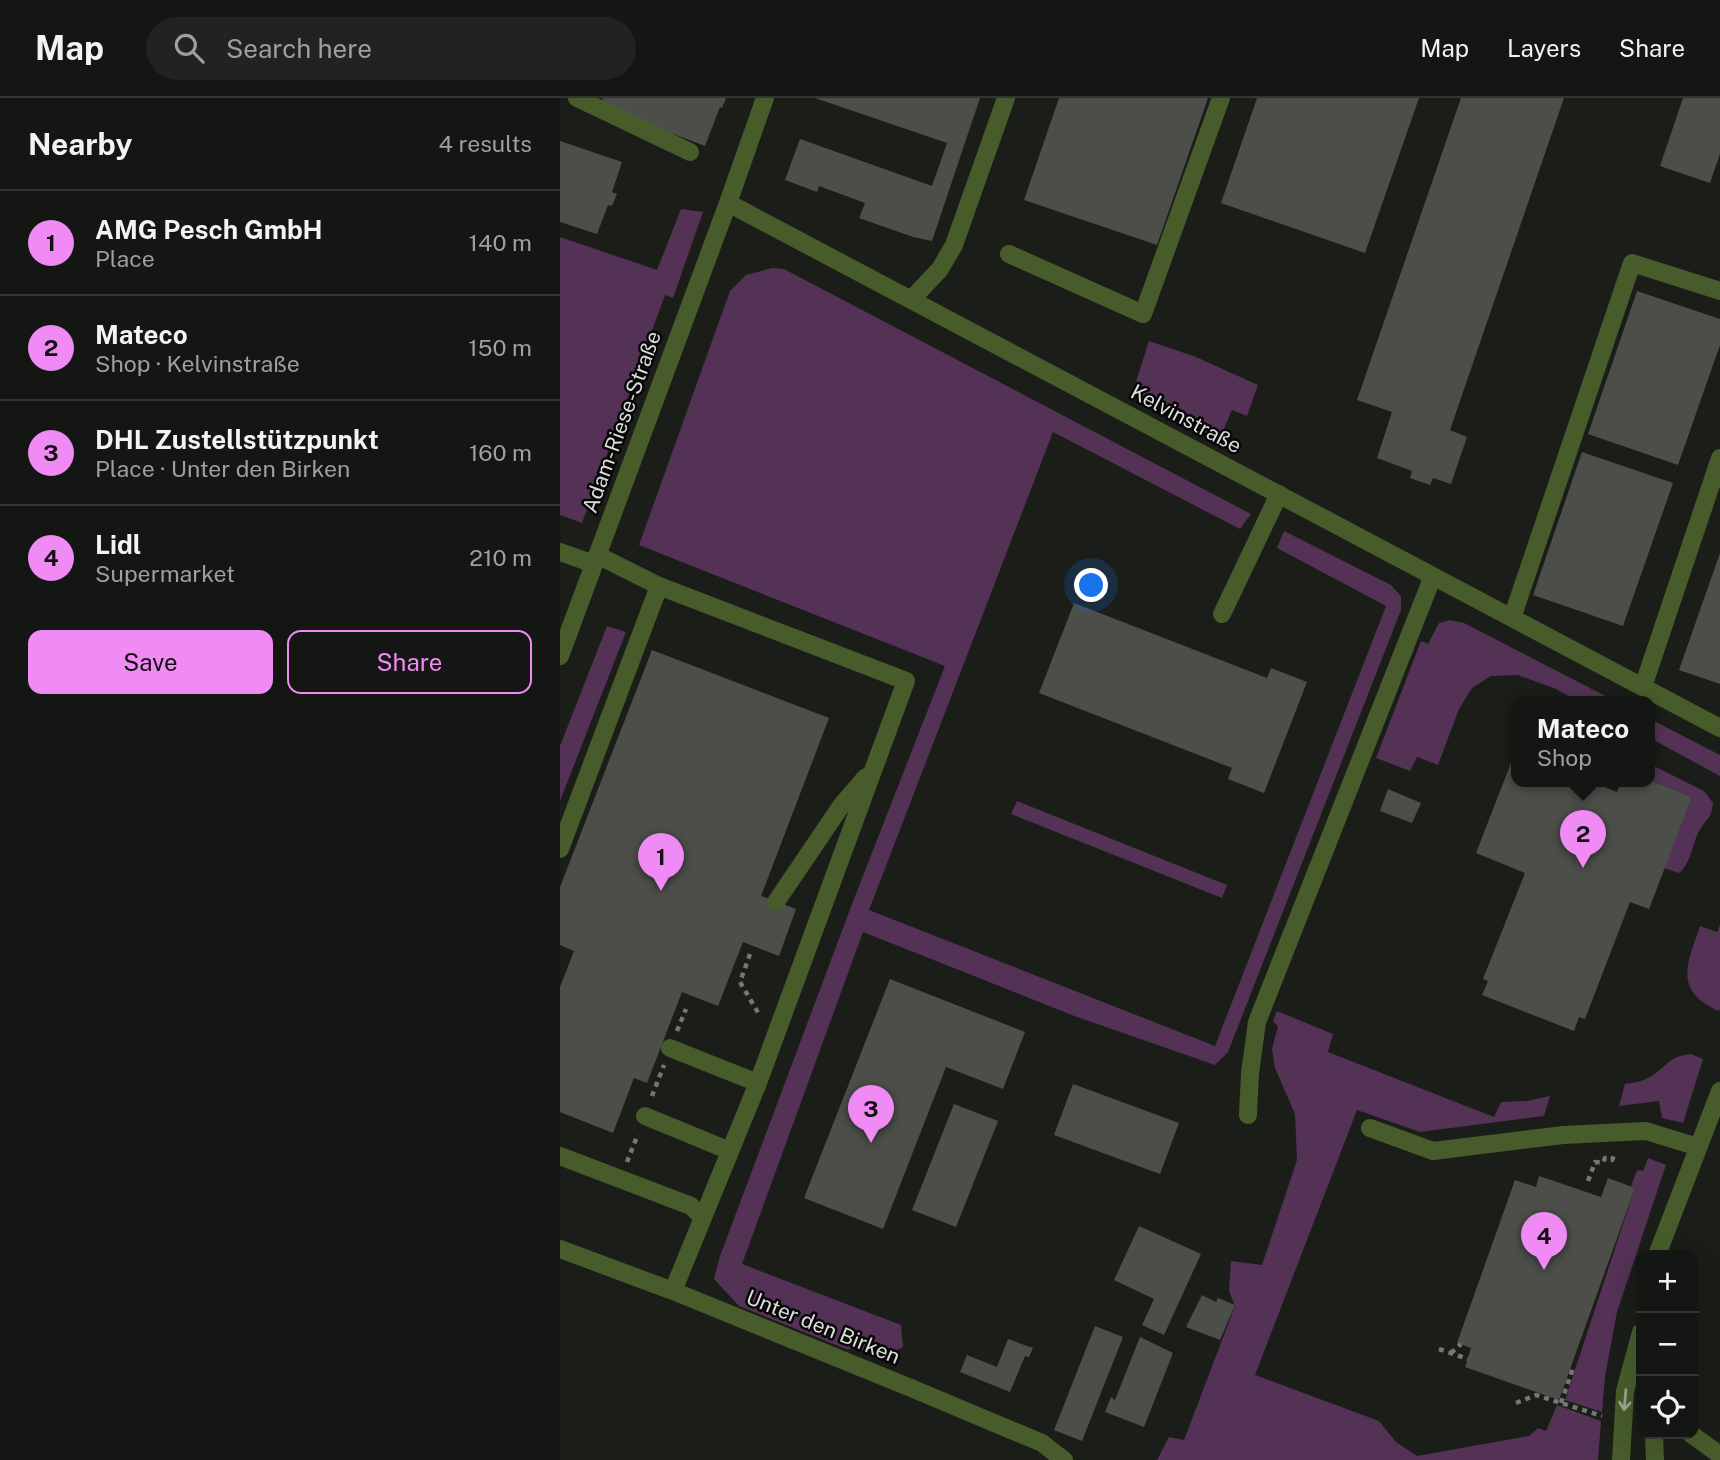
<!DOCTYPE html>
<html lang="en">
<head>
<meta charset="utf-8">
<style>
  body { margin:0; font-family:"Public Sans",sans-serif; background:#212321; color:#f1f3f6 }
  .controls { position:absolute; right:21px; bottom:21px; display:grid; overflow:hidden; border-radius:14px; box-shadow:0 7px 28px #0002 }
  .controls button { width:63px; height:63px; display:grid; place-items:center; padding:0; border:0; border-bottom:2px solid #333533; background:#141613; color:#f1f3f6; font:35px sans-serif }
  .you { position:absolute; left:532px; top:488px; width:24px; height:24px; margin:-18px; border:5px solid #fff; border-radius:50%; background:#1a73e8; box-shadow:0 0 0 10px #1a73e833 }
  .badge { display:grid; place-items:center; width:46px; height:46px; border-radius:50%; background:#f08bf5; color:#111; font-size:23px; font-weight:700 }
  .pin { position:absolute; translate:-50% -58px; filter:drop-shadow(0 2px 4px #0008) }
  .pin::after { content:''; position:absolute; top:37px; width:24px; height:21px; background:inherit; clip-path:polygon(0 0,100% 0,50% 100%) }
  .popup { position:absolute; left:951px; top:598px; width:144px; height:91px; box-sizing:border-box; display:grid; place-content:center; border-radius:14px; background:#141613; filter:drop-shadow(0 2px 5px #0005); font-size:23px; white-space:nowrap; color:#9d9fa0 }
  .popup b { font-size:26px; color:#f1f3f6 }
  .popup::after { content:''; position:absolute; left:50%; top:100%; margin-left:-14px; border:14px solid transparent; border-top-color:#141613 }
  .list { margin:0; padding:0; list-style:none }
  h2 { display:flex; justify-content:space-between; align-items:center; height:91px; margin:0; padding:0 28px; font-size:30px }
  h2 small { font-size:23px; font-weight:400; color:#9d9fa0 }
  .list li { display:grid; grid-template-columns:46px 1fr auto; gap:21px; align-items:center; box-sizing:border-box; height:105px; padding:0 28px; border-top:2px solid #333533 }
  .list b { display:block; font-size:26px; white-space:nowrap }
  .list p { margin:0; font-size:23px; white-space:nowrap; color:#9d9fa0 }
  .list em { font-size:23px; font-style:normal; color:#9d9fa0 }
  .actions { display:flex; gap:14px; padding:21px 28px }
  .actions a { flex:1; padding:16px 0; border:2px solid #f08bf5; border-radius:14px; text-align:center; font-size:24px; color:#f08bf5 }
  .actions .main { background:#f08bf5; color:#111 }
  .icon { flex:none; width:38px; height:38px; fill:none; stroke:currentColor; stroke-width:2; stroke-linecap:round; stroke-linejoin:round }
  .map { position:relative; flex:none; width:1160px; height:1362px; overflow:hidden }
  header { display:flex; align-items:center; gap:42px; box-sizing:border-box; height:98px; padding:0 35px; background:#141613; border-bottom:2px solid #333533 }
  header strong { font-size:33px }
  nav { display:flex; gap:38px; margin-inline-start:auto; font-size:24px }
  .search { width:490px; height:63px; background:#212321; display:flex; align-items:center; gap:18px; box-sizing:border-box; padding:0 24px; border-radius:38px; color:#9d9fa0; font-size:26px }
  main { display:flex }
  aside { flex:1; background:#141613 }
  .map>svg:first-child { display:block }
  .green { fill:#533255 }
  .building { fill:#4c4e4a }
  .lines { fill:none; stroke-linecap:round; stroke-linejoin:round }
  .path { stroke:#767774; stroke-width:4.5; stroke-dasharray:5 5; stroke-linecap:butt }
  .minor { stroke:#475c2a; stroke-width:18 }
  .oneway { stroke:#99a38b }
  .labels { text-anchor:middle; stroke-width:5; stroke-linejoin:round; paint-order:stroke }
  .street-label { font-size:21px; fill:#dcddda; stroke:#060706 }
</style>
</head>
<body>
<header>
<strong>Map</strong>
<div class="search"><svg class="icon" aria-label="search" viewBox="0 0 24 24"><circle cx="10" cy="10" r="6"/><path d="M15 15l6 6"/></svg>Search here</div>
<nav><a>Map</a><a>Layers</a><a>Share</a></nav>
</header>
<main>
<aside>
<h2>Nearby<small>4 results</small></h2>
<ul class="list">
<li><span class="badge">1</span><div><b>AMG Pesch GmbH</b><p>Place</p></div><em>140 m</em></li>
<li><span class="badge">2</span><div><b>Mateco</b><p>Shop · Kelvinstraße</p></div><em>150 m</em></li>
<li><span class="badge">3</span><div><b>DHL Zustellstützpunkt</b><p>Place · Unter den Birken</p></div><em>160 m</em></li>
<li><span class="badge">4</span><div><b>Lidl</b><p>Supermarket</p></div><em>210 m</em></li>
</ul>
<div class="actions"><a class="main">Save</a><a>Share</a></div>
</aside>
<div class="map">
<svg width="1160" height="1362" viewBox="0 0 1160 1362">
  <rect width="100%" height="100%" fill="#1b1d19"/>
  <path class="green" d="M 121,111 L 143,114 L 113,200 L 105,197 L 22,425 L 0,417 L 0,139 L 97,172 Z
    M 212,170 L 224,171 L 691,416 L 680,431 L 493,334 L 309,812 L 655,948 L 826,508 L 717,450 L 724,433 L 831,487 L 841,498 L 841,512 L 668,954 L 655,967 L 517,919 L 303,834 L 182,1166 L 341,1227 L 343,1249 L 334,1254 L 286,1251 L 179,1208 L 154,1181 L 160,1158 L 292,806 L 385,568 L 79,447 L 170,193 L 186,177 Z
    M 589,243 L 636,259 L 698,287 L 687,318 L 672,312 L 659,342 L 572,296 Z
    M 890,522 L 904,525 L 1057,604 L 1019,604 L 994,590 L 958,577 L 931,578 L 912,590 L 899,611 L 878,667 L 857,659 L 850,673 L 816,660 L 861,543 L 868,546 L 879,525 Z
    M 47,528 L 66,534 L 0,703 L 0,648 Z
    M 1090,621 L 1160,657 L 1160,678 L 1090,640 Z
    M 1090,666 L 1144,693 L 1153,705 C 1151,722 1148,718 1141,730 C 1132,743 1132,765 1119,775 L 1104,770 L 1132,699 L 1090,682 Z
    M 457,703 L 667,787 L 662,800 L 451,716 Z
    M 1160,827 L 1160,911 L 1159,913 C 1113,893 1127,866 1140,828 L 1157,834 Z
    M 717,913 L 773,936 L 768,954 L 934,1019 L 941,1004 L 967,1003 L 990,998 L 984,1018 L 860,1034 L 797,1012 L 695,1277 L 819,1323 L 836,1344 L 857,1358 L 969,1338 L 978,1330 L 986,1333 L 997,1307 L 1041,1323 L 1038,1362 L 597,1362 L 609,1339 L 624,1342 L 675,1208 L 669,1193 L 671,1163 L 702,1167 L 737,1062 L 735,1016 L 715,970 L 712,951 L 718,928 L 713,923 Z
    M 1131,956 L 1143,961 L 1123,1025 L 1102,1020 L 1099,1003 L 1059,1008 L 1065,986 C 1072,985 1081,984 1088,980 C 1106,971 1107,958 1131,956 Z
    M 1088,1060 L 1106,1067 L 1057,1214 L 1045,1278 L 1042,1314 L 1005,1302 L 1075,1090 L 1071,1088 L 1077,1072 L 1083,1073 Z"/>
  <path class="building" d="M 43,0 L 166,0 L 162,10 L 160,9 L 145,48 L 40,8 Z
    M 255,0 L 420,0 L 372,143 L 353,139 L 299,120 L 305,105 L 259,88 L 257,94 L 225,82 L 240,41 L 372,88 L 387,45 Z
    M 499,0 L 648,0 L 597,147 L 464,102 Z
    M 697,0 L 859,0 L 805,155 L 661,105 Z
    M 901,0 L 1004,0 L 890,332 L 907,339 L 891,386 L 873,380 L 870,387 L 850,380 L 852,373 L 817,360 L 832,314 L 797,302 Z
    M 1123,0 L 1160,0 L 1160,56 L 1150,85 L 1100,68 Z
    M 0,43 L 62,64 L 52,94 L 57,96 L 52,108 L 48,107 L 37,136 L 0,124 Z
    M 1077,193 L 1160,221 L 1160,247 L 1118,367 L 1028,336 Z
    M 1022,354 L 1113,385 L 1063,528 L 973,497 Z
    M 1160,455 L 1160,586 L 1119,572 Z
    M 514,505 L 707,580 L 711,570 L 747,584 L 704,695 L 668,681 L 672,670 L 479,595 Z
    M 92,552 L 269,620 L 201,798 L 236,811 L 219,858 L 183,844 L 158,908 L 122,894 L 87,985 L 74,980 L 53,1035 L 0,1014 L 0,889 L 14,853 L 0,847 L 0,789 Z
    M 956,652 L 956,684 L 1032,684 L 1057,694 L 1061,684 L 1090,684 L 1090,682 L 1132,699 L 1089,811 L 1070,804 L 1025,921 L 1019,919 L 1014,933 L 922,897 L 928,883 L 923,881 L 965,775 L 916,755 Z
    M 828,691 L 861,705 L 852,725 L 820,713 Z
    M 330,881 L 465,934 L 443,991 L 386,969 L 323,1131 L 244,1100 Z
    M 513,986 L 619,1025 L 600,1076 L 494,1037 Z
    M 394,1006 L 438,1023 L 396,1129 L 352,1112 Z
    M 979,1078 L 1041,1099 L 1048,1080 L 1075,1090 L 999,1302 L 905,1269 L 911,1250 L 897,1245 L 955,1082 L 976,1089 Z
    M 579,1128 L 641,1156 L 604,1237 L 582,1227 L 594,1201 L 554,1182 Z
    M 642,1197 L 656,1204 L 658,1200 L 675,1207 L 660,1242 L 626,1229 Z
    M 535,1228 L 563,1239 L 522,1343 L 494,1332 Z
    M 580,1239 L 613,1255 L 584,1329 L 545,1314 L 551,1299 L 555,1302 Z
    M 448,1241 L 473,1250 L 469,1259 L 465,1258 L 450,1294 L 400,1274 L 407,1257 L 437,1269 Z"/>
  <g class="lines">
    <path class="path" d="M 190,856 L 180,884 L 200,918
      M 117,933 L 126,911
      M 92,998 L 104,967
      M 67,1064 L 78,1036
      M 1028,1083 L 1035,1064 L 1043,1065 L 1045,1060 L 1052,1062 L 1055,1055
      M 879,1251 L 908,1261
      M 891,1255 L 901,1246
      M 956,1305 L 976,1297 L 1042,1318
      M 1001,1305 L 1013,1270 L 1011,1269"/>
    <path class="minor" d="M 17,0 L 130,54
      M 168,105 L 1160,630
      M 449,156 L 583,216 L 661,0
      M 351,202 L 380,171 L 394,147 L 446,0
      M 0,454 L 34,466
      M 37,457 L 99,488 L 346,583 L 198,985 L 113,1193
      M 662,516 L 719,396
      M 952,520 L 1072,165 L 1160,193
      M 0,558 L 168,105 L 205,0
      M 1083,589 L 1160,360
      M 0,751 L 99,488
      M 216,804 L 281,708 L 306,679
      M 110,950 L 198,985
      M 688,1017 L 690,975 L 697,924 L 873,478
      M 85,1018 L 170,1053
      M 810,1030 L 873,1053 L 1003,1037 L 1086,1033 L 1138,1049
      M 0,1058 L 131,1108 L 143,1120
      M 0,1151 L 113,1193 L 351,1290 L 482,1345 L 504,1362
      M 1097,1157 L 1160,993
      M 1094,1336 L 1095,1362
      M 1131,1336 L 1160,1357
      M 1061,1362 L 1065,1293 L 1081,1234"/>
  </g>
  <defs><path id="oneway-shaft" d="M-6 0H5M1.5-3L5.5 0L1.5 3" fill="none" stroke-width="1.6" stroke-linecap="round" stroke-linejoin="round" transform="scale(1.75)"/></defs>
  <use class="oneway" href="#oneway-shaft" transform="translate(1065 1302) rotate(95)"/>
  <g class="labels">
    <g class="street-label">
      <text transform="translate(626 321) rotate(28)" y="7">Kelvinstraße</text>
      <text transform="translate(62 324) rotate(-70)" y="7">Adam-Riese-Straße</text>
      <text transform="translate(263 1229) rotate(22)" y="7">Unter den Birken</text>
    </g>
  </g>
</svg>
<div class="controls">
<button>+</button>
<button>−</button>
<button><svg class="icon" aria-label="locate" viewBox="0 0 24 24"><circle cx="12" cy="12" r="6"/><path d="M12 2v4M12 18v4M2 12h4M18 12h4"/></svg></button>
</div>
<div class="you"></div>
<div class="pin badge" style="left:101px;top:793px">1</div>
<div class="pin badge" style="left:1023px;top:770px">2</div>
<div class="popup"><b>Mateco</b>Shop</div>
<div class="pin badge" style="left:311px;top:1045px">3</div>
<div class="pin badge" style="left:984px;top:1172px">4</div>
</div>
</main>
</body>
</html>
